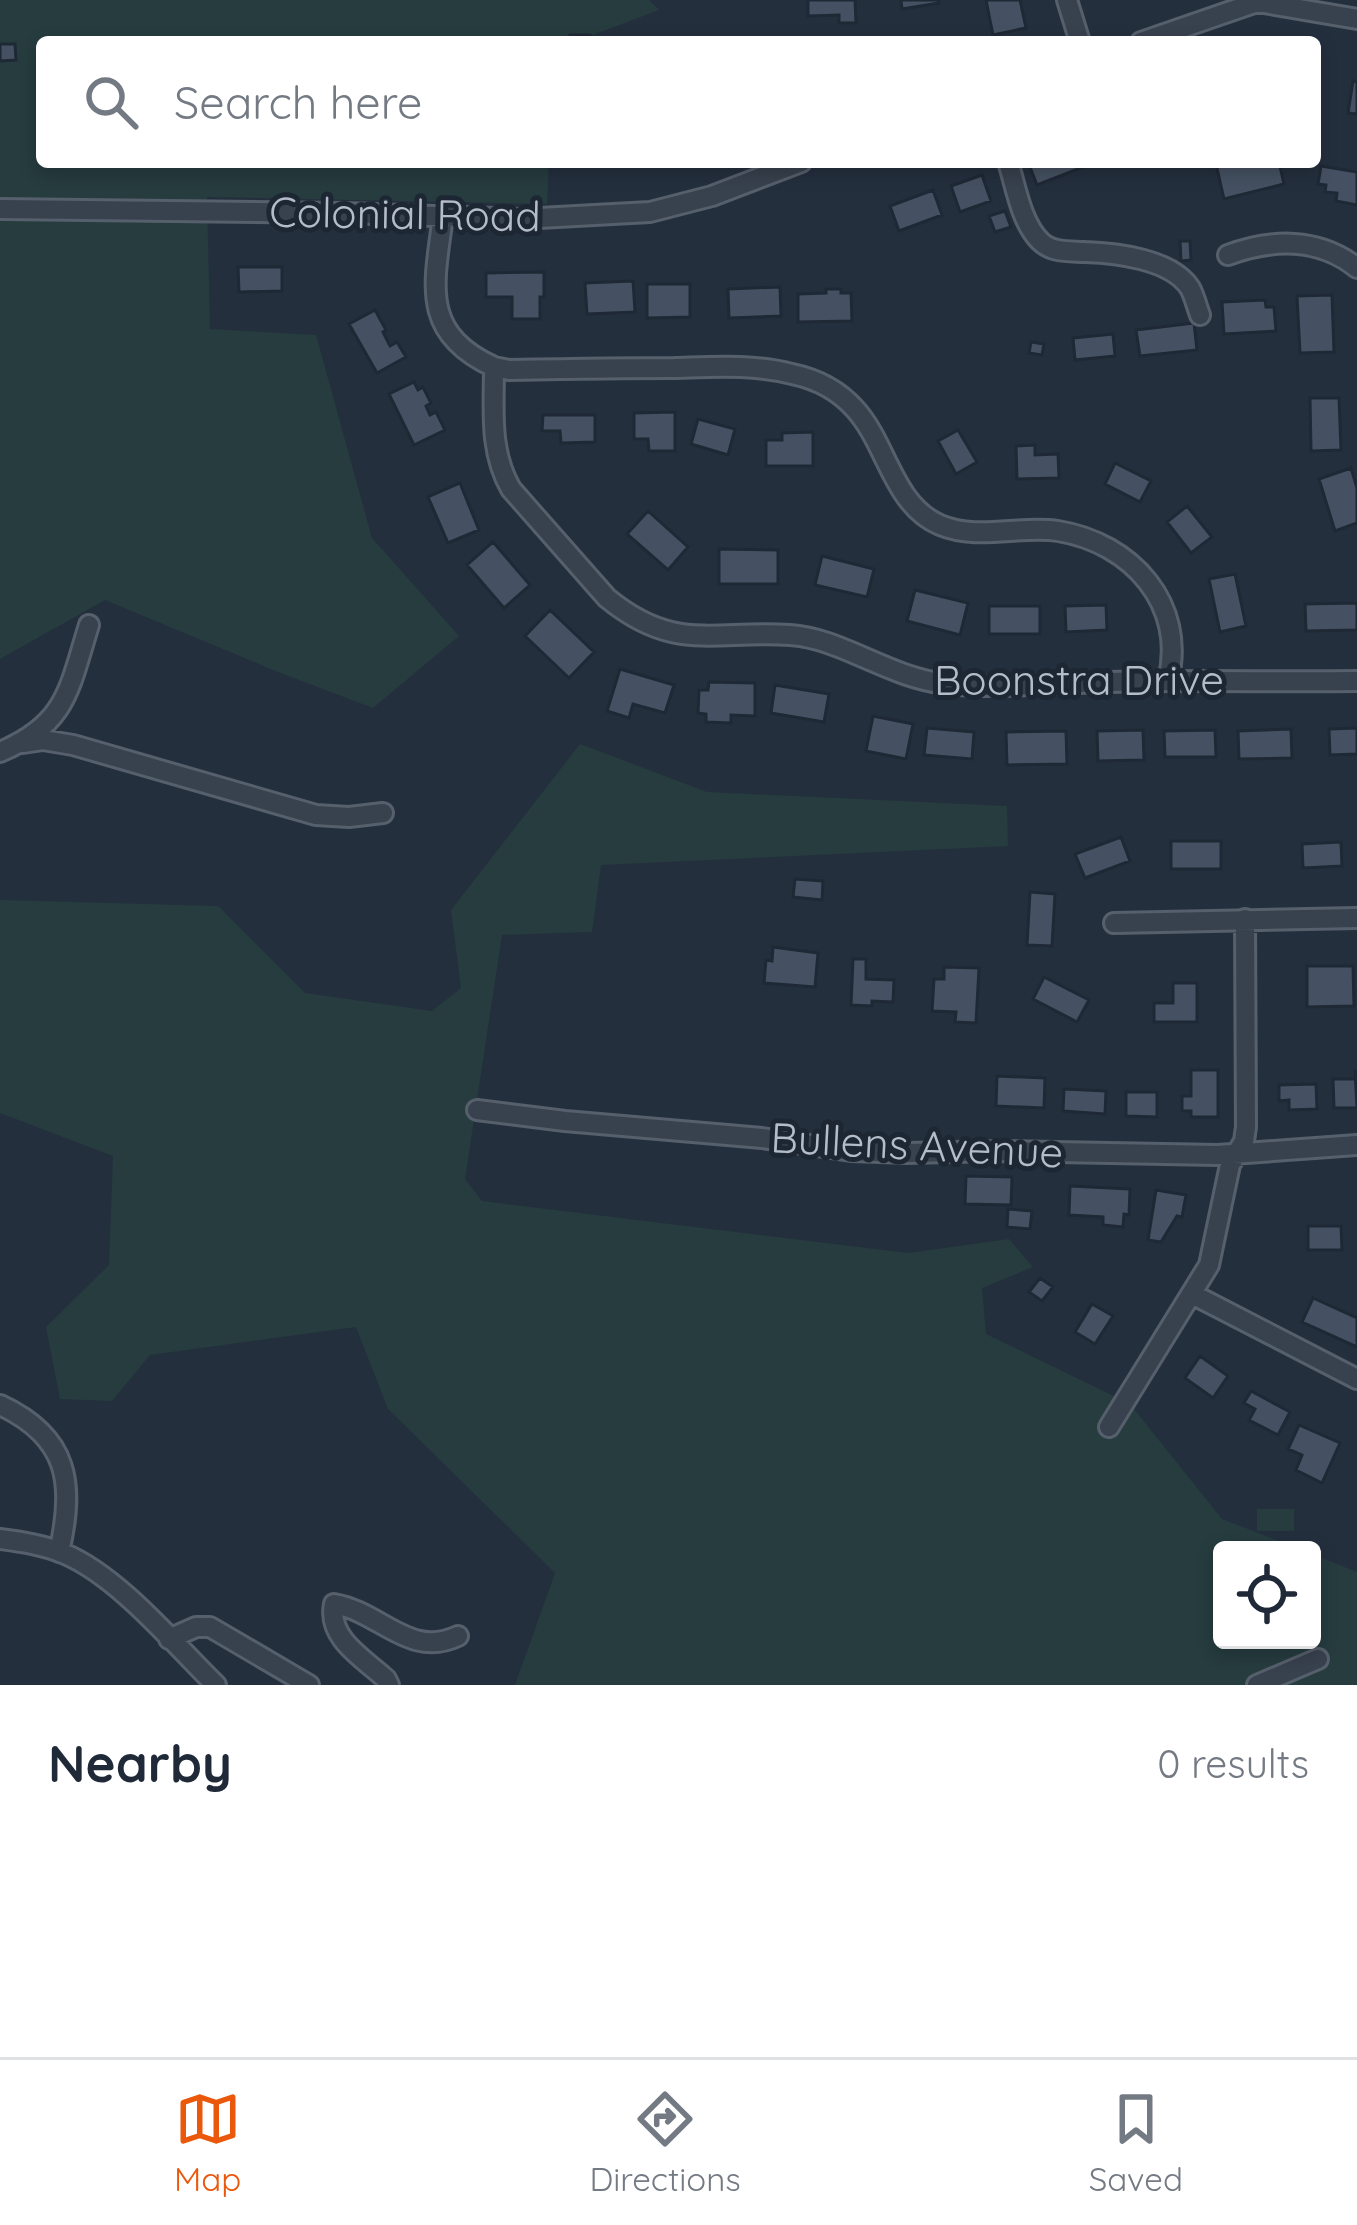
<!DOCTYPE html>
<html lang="en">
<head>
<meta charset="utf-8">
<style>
  body { margin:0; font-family:Quicksand,sans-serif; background:#f6f6f7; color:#1f2937 }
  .controls { position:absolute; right:36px; bottom:36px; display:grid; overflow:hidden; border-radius:12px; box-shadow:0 6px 18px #0003 }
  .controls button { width:108px; height:108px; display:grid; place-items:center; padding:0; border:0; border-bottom:3px solid #e0e1e3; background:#fff; color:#1f2937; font:60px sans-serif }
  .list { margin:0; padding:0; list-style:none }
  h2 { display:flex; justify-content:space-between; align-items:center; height:156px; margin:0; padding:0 48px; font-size:51px }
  h2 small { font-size:39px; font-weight:400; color:#747a83 }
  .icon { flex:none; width:66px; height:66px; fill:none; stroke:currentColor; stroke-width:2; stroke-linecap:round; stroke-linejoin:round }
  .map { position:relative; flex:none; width:1357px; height:1685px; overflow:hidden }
  .search { position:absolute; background:#fff; box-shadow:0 6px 18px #0003; left:36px; right:36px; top:36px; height:132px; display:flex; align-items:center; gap:30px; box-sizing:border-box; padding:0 42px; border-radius:12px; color:#747a83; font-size:45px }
  .sheet { height:372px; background:#fff }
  nav { display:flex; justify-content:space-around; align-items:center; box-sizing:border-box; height:168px; border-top:3px solid #e0e1e3; background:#fff; font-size:33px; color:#747a83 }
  nav a { display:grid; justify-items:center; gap:6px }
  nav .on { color:#ea580c }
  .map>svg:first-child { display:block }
  .green { fill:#263c3f }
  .building { fill:#455162; stroke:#1f2835; stroke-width:3 }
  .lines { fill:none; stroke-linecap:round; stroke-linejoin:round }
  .minor-casing { stroke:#565f6c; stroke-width:24 }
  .minor { stroke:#38414e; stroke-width:18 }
  .labels { text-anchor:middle; stroke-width:10; stroke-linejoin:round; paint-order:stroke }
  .street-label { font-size:42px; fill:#b4bcc9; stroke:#1d2633 }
</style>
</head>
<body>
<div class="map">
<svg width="1357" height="1685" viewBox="0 0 1357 1685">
  <rect width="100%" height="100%" fill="#242f3e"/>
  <path class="green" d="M 0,0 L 649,0 L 659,10 L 574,42 L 42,42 L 42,162 L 549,162 L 547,204 L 207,197 L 210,329 L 316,335 L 372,538 L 459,636 L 373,708 L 278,672 L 105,600 L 0,659 Z
    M 580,744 L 707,792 L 1007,806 L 1008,846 L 601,865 L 592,932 L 502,935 L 465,1179 L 482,1201 L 908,1253 L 1009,1239 L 1033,1267 L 982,1288 L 986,1334 L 1130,1404 L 1222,1519 L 1302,1550 L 1222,1550 L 1222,1640 L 1312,1640 L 1312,1554 L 1357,1572 L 1357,1685 L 515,1685 L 555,1573 L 388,1409 L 356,1327 L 150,1355 L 112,1401 L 60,1399 L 46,1327 L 109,1265 L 113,1156 L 0,1113 L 0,900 L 218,906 L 305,993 L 432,1011 L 461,988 L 451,910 Z
    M 1257,1509 L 1294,1509 L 1294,1531 L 1257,1531 Z"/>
  <path class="building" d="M 808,0 L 855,0 L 856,23 L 839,23 L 839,15 L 808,16 Z
    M 901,0 L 938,0 L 939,3 L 902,9 Z
    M 986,0 L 1020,0 L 1026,28 L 993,35 Z
    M 570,35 L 590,35 L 590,42 L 570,42 Z
    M 0,44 L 15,44 L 16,60 L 0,61 Z
    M 1353,81 L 1357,82 L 1357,114 L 1348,113 Z
    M 1028,162 L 1090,162 L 1091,164 L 1037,185 Z
    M 1226,162 L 1279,162 L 1284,184 L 1224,199 L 1216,164 Z
    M 1321,166 L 1357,172 L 1357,205 L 1336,201 L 1337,193 L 1325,192 L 1326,185 L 1318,184 Z
    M 982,175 L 991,201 L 960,212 L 951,186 Z
    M 933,190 L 942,215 L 899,231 L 890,206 Z
    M 1005,211 L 1011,227 L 995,232 L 989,216 Z
    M 1180,241 L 1190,241 L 1191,260 L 1181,261 Z
    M 238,267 L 282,267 L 282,291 L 239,292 Z
    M 544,272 L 544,297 L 540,297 L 540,319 L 512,319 L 512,297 L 486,297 L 486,273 Z
    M 633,281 L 635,312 L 587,314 L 585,283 Z
    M 647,284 L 690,284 L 690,317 L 647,318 Z
    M 780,287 L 781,316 L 729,318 L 728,289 Z
    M 826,289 L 841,289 L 841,293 L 851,293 L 852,321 L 798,322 L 798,294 L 826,293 Z
    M 1332,295 L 1334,352 L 1300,353 L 1297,296 Z
    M 1265,300 L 1266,307 L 1274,307 L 1276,331 L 1224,334 L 1222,302 Z
    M 375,310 L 386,330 L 383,332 L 390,346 L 397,342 L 406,357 L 377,373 L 349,324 Z
    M 1194,323 L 1197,350 L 1140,356 L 1136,330 Z
    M 1113,334 L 1115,356 L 1075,360 L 1073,338 Z
    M 1031,342 L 1044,344 L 1042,355 L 1029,353 Z
    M 414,382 L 418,390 L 423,387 L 431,403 L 426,406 L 430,415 L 436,412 L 445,430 L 414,445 L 389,394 Z
    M 1310,398 L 1339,398 L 1341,450 L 1311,451 Z
    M 675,412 L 675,451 L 649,451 L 648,439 L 634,439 L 634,413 Z
    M 543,415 L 595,415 L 595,442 L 561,443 L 560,431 L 542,431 Z
    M 698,419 L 735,429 L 728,455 L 691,444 Z
    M 958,430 L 977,462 L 956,474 L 938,441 Z
    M 813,432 L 813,466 L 766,466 L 766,440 L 782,440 L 782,433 Z
    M 1035,445 L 1035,455 L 1058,454 L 1059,478 L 1017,479 L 1016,446 Z
    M 1115,463 L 1151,481 L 1140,502 L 1105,484 Z
    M 1351,468 L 1357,488 L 1357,523 L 1335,531 L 1319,479 Z
    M 460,483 L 479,530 L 448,543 L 428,497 Z
    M 1187,506 L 1212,537 L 1191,553 L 1167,522 Z
    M 648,511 L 688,547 L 668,570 L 627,534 Z
    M 493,542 L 530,585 L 504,608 L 467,565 Z
    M 719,549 L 778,550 L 778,584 L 719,584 Z
    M 822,556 L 874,569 L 867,597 L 815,585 Z
    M 1235,574 L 1246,626 L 1220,632 L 1209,579 Z
    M 915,590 L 968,603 L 960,635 L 907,621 Z
    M 1357,603 L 1357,630 L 1306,631 L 1305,604 Z
    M 1106,605 L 1107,630 L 1066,632 L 1065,606 Z
    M 989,606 L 1040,606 L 1040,634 L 989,634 Z
    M 550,610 L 594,652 L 569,678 L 525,636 Z
    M 620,669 L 674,685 L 665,713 L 633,704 L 629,718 L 607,711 Z
    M 709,682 L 755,683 L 755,716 L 731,715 L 731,723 L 706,722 L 706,714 L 698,713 L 699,690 L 708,690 Z
    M 775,685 L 829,694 L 824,722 L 771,713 Z
    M 873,716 L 913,724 L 906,759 L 866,751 Z
    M 927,728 L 974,732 L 972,759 L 924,755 Z
    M 1357,728 L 1357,754 L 1330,755 L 1329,729 Z
    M 1291,729 L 1292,758 L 1239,759 L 1238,731 Z
    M 1143,730 L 1144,760 L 1098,761 L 1097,731 Z
    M 1215,730 L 1216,757 L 1165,757 L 1164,731 Z
    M 1066,731 L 1067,764 L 1007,765 L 1006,732 Z
    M 1121,837 L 1130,861 L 1085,878 L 1075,854 Z
    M 1171,841 L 1221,841 L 1221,869 L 1171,869 Z
    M 1341,842 L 1342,866 L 1303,868 L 1302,844 Z
    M 795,879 L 823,881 L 822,900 L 793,897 Z
    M 1030,892 L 1055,894 L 1052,946 L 1027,945 Z
    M 773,947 L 818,953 L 815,987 L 764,983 L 766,960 L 772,961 Z
    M 853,959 L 866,959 L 866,979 L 894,980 L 893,1002 L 872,1001 L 872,1006 L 851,1005 Z
    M 1307,966 L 1353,966 L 1354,1006 L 1307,1007 Z
    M 944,967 L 979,968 L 976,1023 L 955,1022 L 956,1012 L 932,1011 L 934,979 L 944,979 Z
    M 1044,977 L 1089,1000 L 1077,1022 L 1033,999 Z
    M 1173,983 L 1197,983 L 1197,1022 L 1154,1022 L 1154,1003 L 1173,1003 Z
    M 1191,1070 L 1218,1070 L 1218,1117 L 1191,1117 L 1191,1111 L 1182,1111 L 1182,1096 L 1191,1096 Z
    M 1355,1070 L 1357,1108 L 1334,1108 L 1333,1079 L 1356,1079 Z
    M 997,1076 L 1045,1078 L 1044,1108 L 996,1106 Z
    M 1316,1084 L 1317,1109 L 1289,1110 L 1289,1100 L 1279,1101 L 1279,1085 Z
    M 1064,1089 L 1106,1091 L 1105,1114 L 1063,1111 Z
    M 1126,1092 L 1157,1092 L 1157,1117 L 1126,1116 Z
    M 966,1176 L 1012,1177 L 1011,1205 L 965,1204 Z
    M 1070,1186 L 1130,1189 L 1129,1215 L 1124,1214 L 1123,1227 L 1103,1225 L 1103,1217 L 1069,1215 Z
    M 1156,1190 L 1186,1195 L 1182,1217 L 1177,1216 L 1161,1242 L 1148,1240 Z
    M 1008,1209 L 1032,1211 L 1030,1229 L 1007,1227 Z
    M 1308,1226 L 1341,1226 L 1342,1250 L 1308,1250 Z
    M 1040,1278 L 1053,1287 L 1042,1301 L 1029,1292 Z
    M 1313,1298 L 1357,1318 L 1357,1347 L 1302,1322 Z
    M 1092,1304 L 1113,1316 L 1095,1344 L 1075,1332 Z
    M 1200,1356 L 1228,1376 L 1213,1398 L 1185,1378 Z
    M 1251,1391 L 1290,1412 L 1278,1435 L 1249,1420 L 1255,1409 L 1244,1403 Z
    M 1299,1425 L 1340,1443 L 1322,1483 L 1296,1470 L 1302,1455 L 1288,1449 Z"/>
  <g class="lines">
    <defs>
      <path id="minor" d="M 1067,0 L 1080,42
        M 1258,2 L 1357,19
        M 1141,42 L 1263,0
        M 1008,162 C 1016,187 1021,222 1040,241 C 1052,253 1069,251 1085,252 C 1116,253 1171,259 1190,288 C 1194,295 1197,307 1200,315
        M 0,209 L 345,213 L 521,219 L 650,212 L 712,196 L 801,162
        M 443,216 C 434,285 420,333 494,367 C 494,410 489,451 511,489 L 607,598 C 674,653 714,630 790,635 C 841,638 889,678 946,684 C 996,689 1059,683 1110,682 C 1192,680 1275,682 1357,681
        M 1228,255 C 1271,239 1319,237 1357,268
        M 494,367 L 509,370 C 564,369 619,368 674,368 C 713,367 754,364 792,374 C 816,379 839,391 855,409 C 887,444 893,505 940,525 C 978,541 1019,525 1058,531 C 1132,543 1187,605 1168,680
        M 23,743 L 43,740 L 73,745 L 316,815 L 349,817 L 383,813
        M 0,752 C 67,724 69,689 89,625
        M 1114,923 L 1357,918
        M 477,1110 L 565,1121 L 762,1138 L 851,1151 L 907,1153 L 998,1151 L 1218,1155 L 1357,1145
        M 1192,1294 L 1357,1379
        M 0,1405 C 69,1437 75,1484 59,1552
        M 1109,1427 L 1209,1265 L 1230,1165 L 1244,1141 L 1246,1127 L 1245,919
        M 0,1539 C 22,1542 44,1545 65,1554 C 119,1577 174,1644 216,1685
        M 169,1639 L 196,1627 L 210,1627 L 309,1685
        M 389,1685 L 386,1679 C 363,1658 327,1638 334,1604 C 381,1612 409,1659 458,1636
        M 1257,1685 L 1318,1659"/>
    </defs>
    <use href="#minor" class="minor-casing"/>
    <use href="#minor" class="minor"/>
  </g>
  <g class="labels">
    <g class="street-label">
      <text transform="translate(405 214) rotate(1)" y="15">Colonial Road</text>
      <text x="1079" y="695">Boonstra Drive</text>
      <text transform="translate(917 1145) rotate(3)" y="15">Bullens Avenue</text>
    </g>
  </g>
</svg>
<div class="controls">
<button><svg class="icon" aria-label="locate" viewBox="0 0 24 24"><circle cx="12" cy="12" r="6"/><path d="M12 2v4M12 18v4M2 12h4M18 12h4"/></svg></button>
</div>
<div class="search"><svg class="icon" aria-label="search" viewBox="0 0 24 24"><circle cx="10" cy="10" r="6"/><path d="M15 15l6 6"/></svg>Search here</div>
</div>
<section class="sheet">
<h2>Nearby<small>0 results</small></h2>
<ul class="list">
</ul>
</section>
<nav>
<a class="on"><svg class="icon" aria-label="map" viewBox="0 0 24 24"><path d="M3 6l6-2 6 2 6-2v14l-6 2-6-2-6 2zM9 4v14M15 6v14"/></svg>Map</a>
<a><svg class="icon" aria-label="directions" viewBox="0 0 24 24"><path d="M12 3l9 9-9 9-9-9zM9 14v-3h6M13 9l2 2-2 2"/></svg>Directions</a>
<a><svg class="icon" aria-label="saved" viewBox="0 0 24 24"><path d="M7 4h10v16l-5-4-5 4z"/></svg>Saved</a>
</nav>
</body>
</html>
